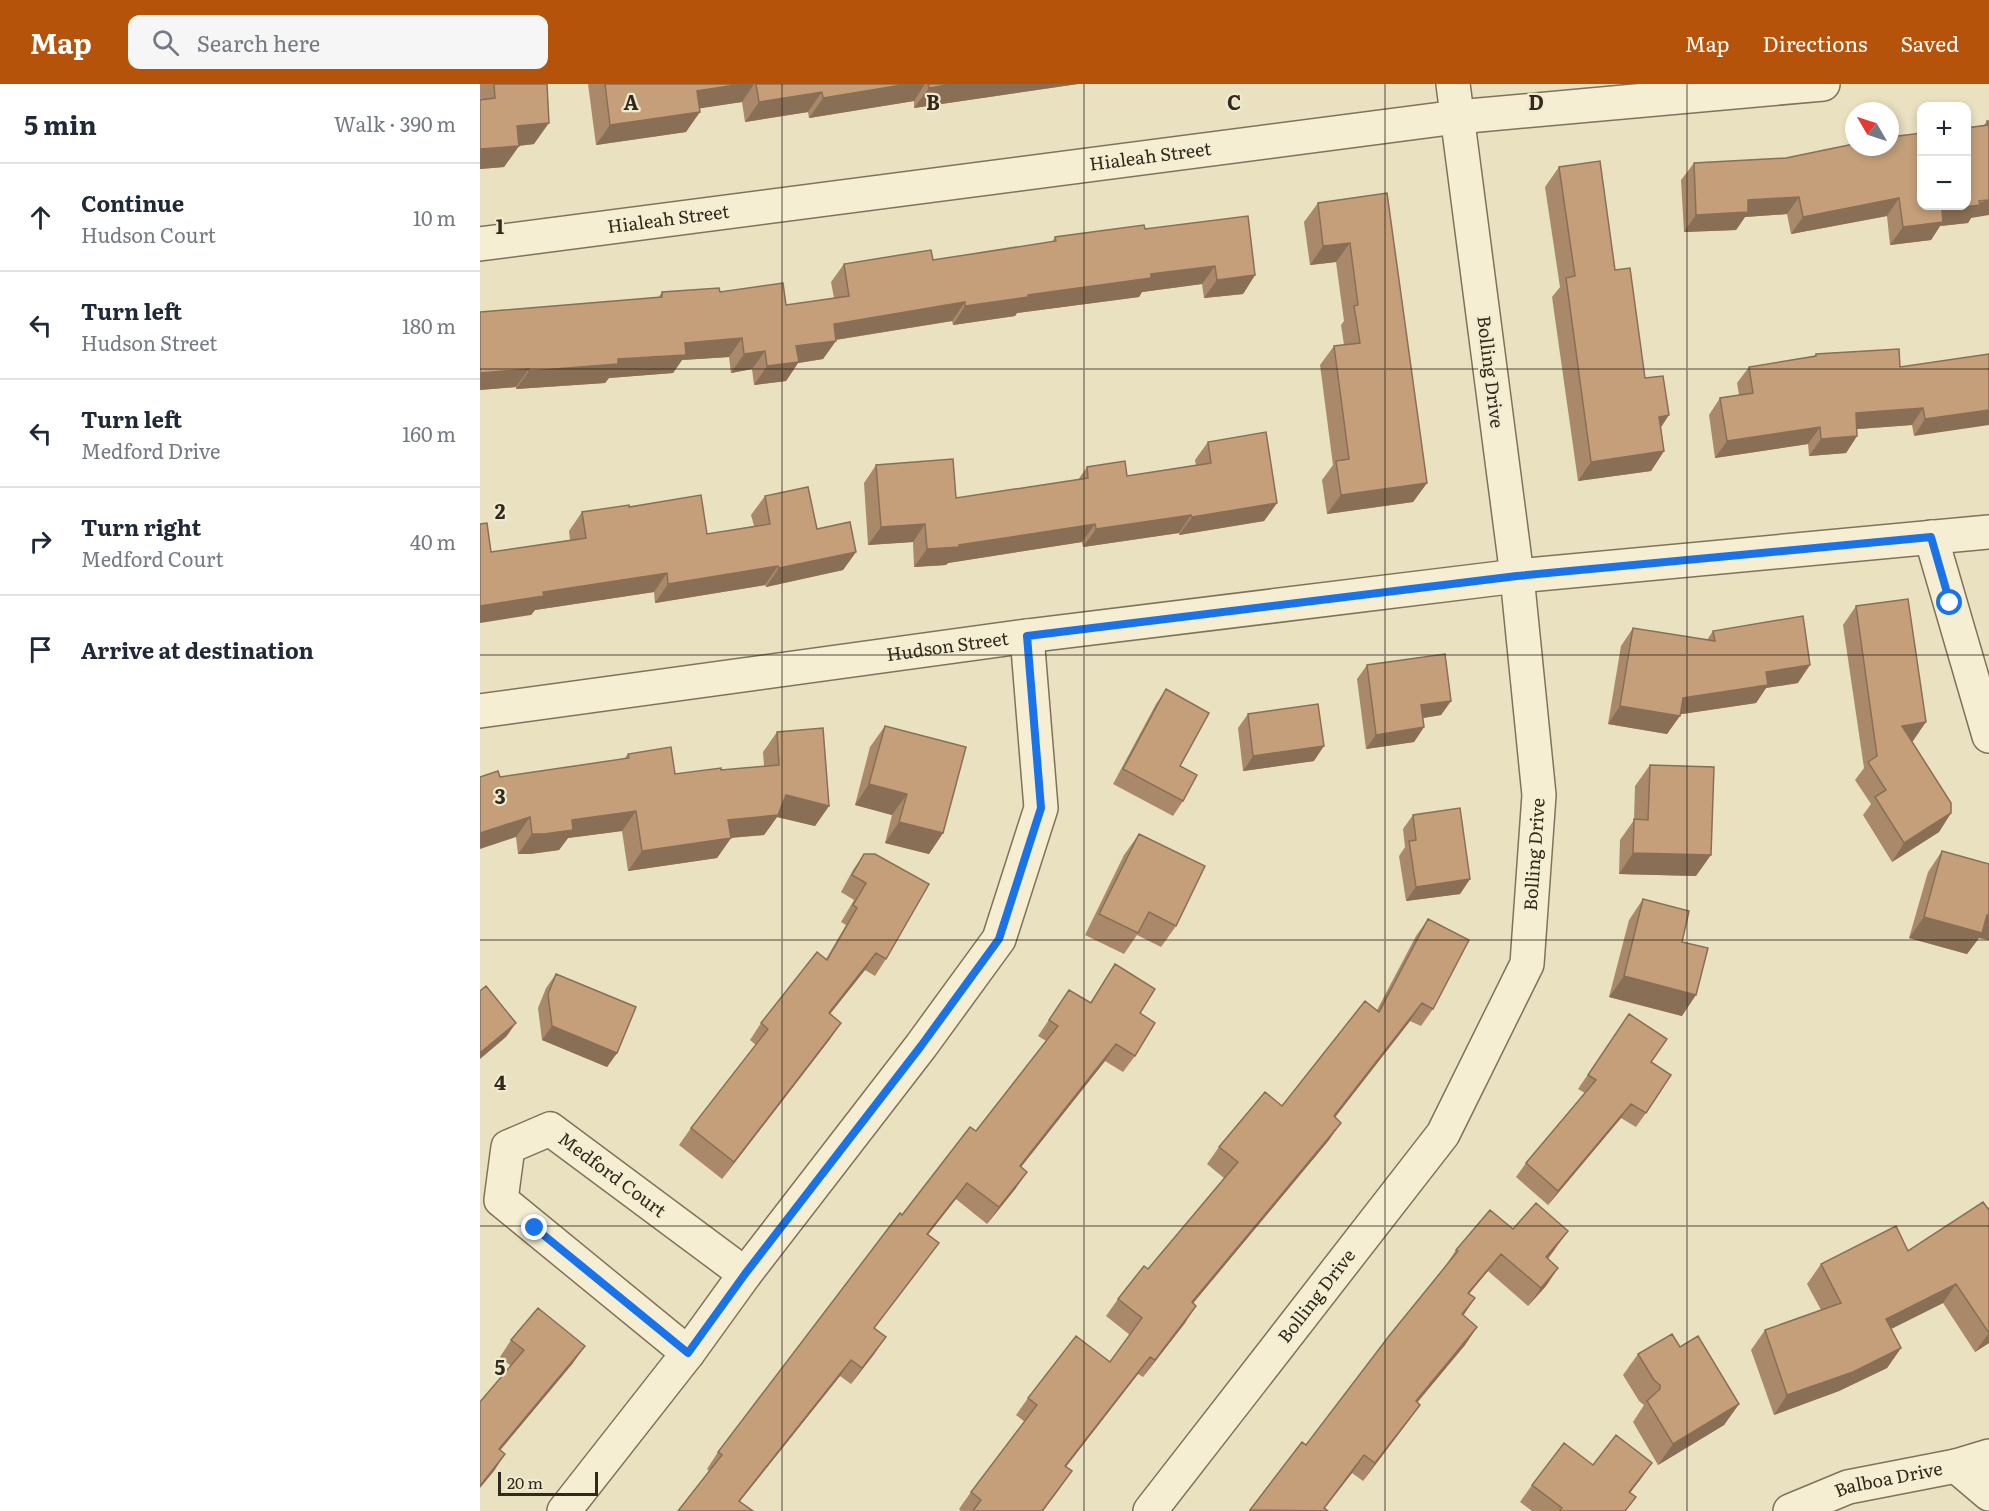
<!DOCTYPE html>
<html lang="en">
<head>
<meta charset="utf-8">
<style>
  body { margin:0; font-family:Literata,serif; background:#f6f6f7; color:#1f2937 }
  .controls { position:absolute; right:18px; top:18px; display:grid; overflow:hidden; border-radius:12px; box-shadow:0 3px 9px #0003 }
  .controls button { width:54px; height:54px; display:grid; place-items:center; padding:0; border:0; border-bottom:2px solid #e0e1e3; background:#fff; color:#1f2937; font:30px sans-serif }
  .compass { position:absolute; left:1365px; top:18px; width:54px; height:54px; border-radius:50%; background:#fff; box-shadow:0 3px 9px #0003; rotate:309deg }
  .scale { position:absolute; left:18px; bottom:15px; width:100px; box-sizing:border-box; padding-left:6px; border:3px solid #31291d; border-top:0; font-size:16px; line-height:21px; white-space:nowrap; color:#31291d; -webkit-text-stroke:4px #f1eacf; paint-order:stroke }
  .stop { position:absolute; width:18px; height:18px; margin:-14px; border:4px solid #1a73e8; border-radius:50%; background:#fff }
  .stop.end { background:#1a73e8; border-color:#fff; box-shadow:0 2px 6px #0008 }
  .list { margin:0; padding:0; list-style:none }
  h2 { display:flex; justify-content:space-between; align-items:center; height:78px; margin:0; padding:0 24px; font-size:26px }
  h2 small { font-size:20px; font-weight:400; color:#747a83 }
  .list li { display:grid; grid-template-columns:39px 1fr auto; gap:18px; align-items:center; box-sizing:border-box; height:108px; padding:0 24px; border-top:2px solid #e0e1e3 }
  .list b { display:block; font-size:22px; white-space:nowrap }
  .list p { margin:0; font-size:20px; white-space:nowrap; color:#747a83 }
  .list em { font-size:20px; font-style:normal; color:#747a83 }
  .icon { flex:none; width:33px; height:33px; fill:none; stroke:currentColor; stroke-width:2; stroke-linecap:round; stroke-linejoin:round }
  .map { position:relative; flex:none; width:1509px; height:1427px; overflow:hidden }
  header { display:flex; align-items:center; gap:36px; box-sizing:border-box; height:84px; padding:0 30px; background:#b45309; color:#fff }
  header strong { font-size:28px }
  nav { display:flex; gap:33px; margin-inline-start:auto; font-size:21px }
  .search { width:420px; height:54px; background:#f6f6f7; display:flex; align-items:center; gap:15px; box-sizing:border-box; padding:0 21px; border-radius:12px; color:#747a83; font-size:22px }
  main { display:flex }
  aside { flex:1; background:#fff }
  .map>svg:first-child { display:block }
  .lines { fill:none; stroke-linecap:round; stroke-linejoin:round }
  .minor-casing { stroke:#80725a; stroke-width:36 }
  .minor { stroke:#f5eed3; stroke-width:33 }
  .wall { fill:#a98969 }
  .shaded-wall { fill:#896f55 }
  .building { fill:#c49f7a; stroke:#896f55; stroke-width:1.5 }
  .route { stroke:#1a73e8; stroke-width:8 }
  .grid { fill:none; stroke:#31291d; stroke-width:1.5; stroke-opacity:0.55 }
  .labels { text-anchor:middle; stroke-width:4.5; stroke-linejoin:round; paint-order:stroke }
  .street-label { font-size:18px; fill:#31291d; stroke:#f1eacf }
  .grid-label { font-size:20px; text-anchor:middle; font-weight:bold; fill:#31291d; stroke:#f1eacf; stroke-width:4.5; stroke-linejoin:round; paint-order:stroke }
</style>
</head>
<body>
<header>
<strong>Map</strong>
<div class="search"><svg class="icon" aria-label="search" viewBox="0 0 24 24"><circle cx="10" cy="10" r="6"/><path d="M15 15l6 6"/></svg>Search here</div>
<nav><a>Map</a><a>Directions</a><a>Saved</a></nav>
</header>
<main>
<aside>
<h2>5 min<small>Walk · 390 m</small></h2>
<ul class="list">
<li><svg class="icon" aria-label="ahead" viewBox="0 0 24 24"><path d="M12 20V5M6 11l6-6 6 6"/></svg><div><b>Continue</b><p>Hudson Court</p></div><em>10 m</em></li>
<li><svg class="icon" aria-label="left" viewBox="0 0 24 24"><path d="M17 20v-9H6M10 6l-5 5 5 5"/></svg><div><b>Turn left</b><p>Hudson Street</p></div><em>180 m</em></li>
<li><svg class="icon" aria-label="left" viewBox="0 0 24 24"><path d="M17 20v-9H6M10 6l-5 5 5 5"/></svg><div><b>Turn left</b><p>Medford Drive</p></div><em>160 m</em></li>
<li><svg class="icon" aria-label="right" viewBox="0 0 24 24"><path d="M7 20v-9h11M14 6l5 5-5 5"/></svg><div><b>Turn right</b><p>Medford Court</p></div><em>40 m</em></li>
<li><svg class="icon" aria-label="arrive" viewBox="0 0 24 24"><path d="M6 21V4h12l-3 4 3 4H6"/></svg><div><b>Arrive at destination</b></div></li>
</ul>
</aside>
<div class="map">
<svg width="1509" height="1427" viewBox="0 0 1509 1427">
  <rect width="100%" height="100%" fill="#e9e1c0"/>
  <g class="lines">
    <defs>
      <g id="minor">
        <path id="s1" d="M 0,160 L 977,33 L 1343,0"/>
        <path d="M 1451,453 L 1509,652"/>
        <path id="s2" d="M 0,627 L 547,552 L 1037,492 L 1509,448"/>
        <path id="s3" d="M 208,1269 L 21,1116 L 28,1063 L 70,1045 L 265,1190"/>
        <path d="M 1476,1382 L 1509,1410"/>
        <path d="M 84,1427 L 208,1269 L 265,1190 L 441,962 L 519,855 L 561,724 L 547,552"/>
        <path id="s4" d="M 670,1427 L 963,1050 L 1047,880 L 1059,711 L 1037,492 L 973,0"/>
        <path id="s5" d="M 1310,1427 L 1368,1403 L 1476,1382 L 1509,1372"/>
      </g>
    </defs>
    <use href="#minor" class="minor-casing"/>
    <use href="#minor" class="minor"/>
  </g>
  <path class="wall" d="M 0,0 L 67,0 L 54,60 L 39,62 L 24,83 L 0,85 Z
    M 108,0 L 598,0 L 434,24 L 434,17 L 329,34 L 328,28 L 265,38 L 262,18 L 219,24 L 206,48 L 116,61 Z
    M 1507,37 L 1509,37 L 1491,134 L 1488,139 L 1460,142 L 1451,156 L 1410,161 L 1407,132 L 1311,150 L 1307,130 L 1265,133 L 1256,146 L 1204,148 L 1201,96 L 1214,79 L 1306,74 L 1504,41 Z
    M 1079,83 L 1135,186 L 1165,294 L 1181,343 L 1184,367 L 1171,387 L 1098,397 L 1072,213 L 1080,203 L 1065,103 Z
    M 907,109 L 947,399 L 933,418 L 847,430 L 842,396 L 853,381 L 840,281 L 854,262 L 864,261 L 861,241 L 864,237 L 856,178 L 830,181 L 824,138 L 838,119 Z
    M 665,145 L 775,191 L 763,210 L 724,214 L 722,200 L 662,208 L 659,213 L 537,229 L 535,232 L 473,241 L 472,237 L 356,256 L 343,275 L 318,279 L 306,297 L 274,301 L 272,285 L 251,289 L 249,273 L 202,276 L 193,289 L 129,294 L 125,299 L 36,305 L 36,303 L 0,306 L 0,228 L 178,214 L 182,208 L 240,208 L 306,221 L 354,214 L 351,198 L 364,180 L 453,176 L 572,158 L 575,153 Z
    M 1336,270 L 1420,283 L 1509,270 L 1434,352 L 1432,341 L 1377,345 L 1377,352 L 1366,369 L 1329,372 L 1328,360 L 1235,374 L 1229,331 L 1240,314 L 1259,311 L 1257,299 L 1269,283 L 1334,272 Z
    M 728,358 L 797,419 L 784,437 L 699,451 L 699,449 L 603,463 L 602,458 L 468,479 L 466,481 L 434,483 L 433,458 L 388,461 L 384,399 L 396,381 L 476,414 L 598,396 L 607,383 L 647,392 L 716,381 L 715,376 Z
    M 285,412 L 337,445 L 376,468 L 363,486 L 286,503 L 285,501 L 175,519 L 174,508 L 55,526 L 51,531 L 11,468 L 90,456 L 89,447 L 102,428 L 149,423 L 227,450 L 274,442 L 271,431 Z
    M 1376,522 L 1433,657 L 1432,657 L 1471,729 L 1459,748 L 1412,778 L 1383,731 L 1391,720 L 1375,696 L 1384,684 L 1363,541 Z
    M 1153,544 L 1227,556 L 1233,547 L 1318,599 L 1286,604 L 1276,619 L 1200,630 L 1187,650 L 1128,640 L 1141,562 Z
    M 887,581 L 971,617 L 961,631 L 943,634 L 944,643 L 934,658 L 886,665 L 877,595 Z
    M 686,605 L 700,682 L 703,717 L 693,732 L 633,700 L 676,620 Z
    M 768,630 L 834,677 L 763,687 L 758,644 Z
    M 405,642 L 463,749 L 449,770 L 405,759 L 412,731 L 375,721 L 390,663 Z
    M 297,648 L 349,722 L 335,742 L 297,733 L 284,751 L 251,754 L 237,774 L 148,787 L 142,747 L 88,754 L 79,766 L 50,770 L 38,770 L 36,753 L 20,693 L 144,675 L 148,670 L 195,690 L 284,682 L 283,668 Z
    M 1170,681 L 1216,792 L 1139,790 L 1140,756 L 1154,736 L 1155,702 Z
    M 933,731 L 990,795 L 980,810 L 926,817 L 919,772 L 925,763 L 923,745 Z
    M 659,750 L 696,842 L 681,863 L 657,851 L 644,870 L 605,851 L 644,771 Z
    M 1462,767 L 1509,780 L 1509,856 L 1499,854 L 1487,870 L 1429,854 L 1448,788 Z
    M 384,770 L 406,875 L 395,892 L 385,886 L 350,930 L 350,955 L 242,1095 L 199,1061 L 211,1044 L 276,961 L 270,956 L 281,939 L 346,875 L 366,841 L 361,838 L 374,816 L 361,808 L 373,786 Z
    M 1163,815 L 1202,858 L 1202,932 L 1129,913 L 1149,836 Z
    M 948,835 L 953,925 L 941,942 L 930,937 L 855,1033 L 849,1056 L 713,1219 L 705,1239 L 663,1293 L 658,1290 L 586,1383 L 580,1404 L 563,1427 L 481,1427 L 479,1425 L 491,1408 L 545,1338 L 536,1331 L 548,1314 L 630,1278 L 650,1251 L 626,1232 L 638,1215 L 668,1185 L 744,1094 L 727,1080 L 739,1063 L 802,1022 L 897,926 L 936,852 Z
    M 635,880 L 660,929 L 655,972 L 643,988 L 625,977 L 541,1083 L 536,1104 L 507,1140 L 476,1115 L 448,1150 L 447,1175 L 394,1244 L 395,1269 L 371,1300 L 360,1292 L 260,1417 L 198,1427 L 229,1387 L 227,1385 L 238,1368 L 422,1131 L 496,1047 L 566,957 L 558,952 L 589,906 L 610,919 Z
    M 76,890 L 137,969 L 127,983 L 62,956 L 58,924 L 66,904 Z
    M 1149,930 L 1171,978 L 1166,1029 L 1156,1043 L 1141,1034 L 1068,1121 L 1036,1093 L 1046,1079 L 1105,1009 L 1098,1005 Z
    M 1509,1123 L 1509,1259 L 1495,1268 L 1463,1219 L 1411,1245 L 1421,1264 L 1407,1284 L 1359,1307 L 1294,1331 L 1271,1266 L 1285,1246 L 1341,1226 L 1327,1200 L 1341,1180 L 1428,1167 L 1508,1124 Z
    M 1033,1145 L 1075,1165 L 1068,1175 L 1078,1184 L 1066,1202 L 1048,1222 L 1008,1187 L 989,1210 L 983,1231 L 997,1243 L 985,1261 L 937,1319 L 940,1321 L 883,1397 L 872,1389 L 845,1424 L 848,1427 L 769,1427 L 822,1358 L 826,1361 L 964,1184 L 976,1166 Z
    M 31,1256 L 93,1279 L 20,1366 L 14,1387 L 31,1282 L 20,1273 Z
    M 1200,1263 L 1259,1320 L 1244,1341 L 1178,1381 L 1153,1338 L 1164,1321 L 1159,1317 L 1143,1291 L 1158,1270 Z
    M 1172,1379 L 1150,1409 L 1146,1427 L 1052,1427 L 1040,1418 L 1052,1401 L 1113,1381 Z"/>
  <path class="shaded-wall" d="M 262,0 L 274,0 L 262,18 L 203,27 L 217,7 Z
    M 428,0 L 445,0 L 434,17 L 329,34 L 343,14 Z
    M 473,0 L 598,0 L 434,24 L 449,4 Z
    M 342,8 L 328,28 L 265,38 L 279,18 Z
    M 220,28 L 206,48 L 116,61 L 130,41 Z
    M 69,39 L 54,60 L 25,63 L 39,62 L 24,83 L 0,85 L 0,65 L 37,42 Z
    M 1319,113 L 1307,130 L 1265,133 L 1256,146 L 1204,148 L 1216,131 L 1268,116 Z
    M 1419,114 L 1407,132 L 1311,150 L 1323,133 Z
    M 1509,116 L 1509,131 L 1491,134 L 1488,139 L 1460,142 L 1451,156 L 1410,161 L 1423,143 L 1462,126 Z
    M 870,159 L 856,178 L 830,181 L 843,162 Z
    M 735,182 L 722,200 L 662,208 L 659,213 L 537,229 L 535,232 L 473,241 L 485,222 L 671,190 Z
    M 775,191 L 763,210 L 724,214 L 737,196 Z
    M 485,218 L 472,237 L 341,258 L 354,240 Z
    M 262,254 L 249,273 L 202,276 L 193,289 L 129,294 L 125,299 L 36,305 L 49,287 L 138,275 L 205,259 Z
    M 356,257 L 343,275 L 318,279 L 306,297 L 274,301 L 287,282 L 316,262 Z
    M 285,267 L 272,285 L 251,289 L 264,270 Z
    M 49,285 L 36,303 L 0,306 L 0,289 Z
    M 1443,324 L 1432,341 L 1364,346 L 1376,329 Z
    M 1509,326 L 1509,341 L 1434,352 L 1445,335 Z
    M 1189,331 L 1176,351 L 1179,333 Z
    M 1340,343 L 1328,360 L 1235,374 L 1247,357 Z
    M 1377,352 L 1366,369 L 1329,372 L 1341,355 Z
    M 1184,367 L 1171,387 L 1098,397 L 1111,378 Z
    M 947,399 L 933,418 L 847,430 L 861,411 Z
    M 797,419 L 784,437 L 699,451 L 712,433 Z
    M 711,431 L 699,449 L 603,463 L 616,445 Z
    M 445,440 L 433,458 L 388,461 L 401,443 Z
    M 615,440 L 602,458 L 468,479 L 466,481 L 434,483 L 447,465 Z
    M 376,468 L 363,486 L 286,503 L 299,484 Z
    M 298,482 L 285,501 L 175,519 L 188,500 Z
    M 187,489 L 174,508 L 55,526 L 51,531 L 0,539 L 0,522 L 63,508 Z
    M 1330,581 L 1318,599 L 1286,604 L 1276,619 L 1196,631 L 1200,632 L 1187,650 L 1128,640 L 1140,622 L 1203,614 L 1286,588 Z
    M 971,617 L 961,631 L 931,636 L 941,621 Z
    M 1446,638 L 1433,657 L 1410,660 L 1422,642 Z
    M 944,643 L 934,658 L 886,665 L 896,651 Z
    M 844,662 L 834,677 L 763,687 L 773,672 Z
    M 389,700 L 427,710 L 412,731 L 375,721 Z
    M 306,711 L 349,722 L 335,742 L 297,733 L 284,751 L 234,755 L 248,736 Z
    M 156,727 L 142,747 L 88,754 L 79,766 L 50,770 L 38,770 L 52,750 L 92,736 Z
    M 1471,729 L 1459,748 L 1412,778 L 1424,759 Z
    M 50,733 L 36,753 L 0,765 L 0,749 Z
    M 419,738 L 463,749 L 449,770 L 405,759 Z
    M 251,754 L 237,774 L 148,787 L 162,767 Z
    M 1153,769 L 1231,771 L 1216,792 L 1139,790 Z
    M 990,795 L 980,810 L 926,817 L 936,803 Z
    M 1507,831 L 1509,831 L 1509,856 L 1499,854 L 1487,870 L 1429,854 L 1444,833 Z
    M 396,869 L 385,886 L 337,946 L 349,929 Z
    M 1144,892 L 1216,911 L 1202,932 L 1129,913 Z
    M 942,919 L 930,937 L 842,1050 L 854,1032 Z
    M 36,939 L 26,953 L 0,975 L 0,969 Z
    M 361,939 L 350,955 L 242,1095 L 254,1078 Z
    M 72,942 L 137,969 L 127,983 L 62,956 Z
    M 636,960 L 625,977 L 529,1098 L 540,1082 Z
    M 1151,1020 L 1141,1034 L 1068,1121 L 1078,1107 Z
    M 861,1039 L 849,1056 L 700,1235 L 712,1218 Z
    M 547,1088 L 536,1104 L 507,1140 L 519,1123 Z
    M 487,1099 L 476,1115 L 436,1166 L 447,1150 Z
    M 1088,1147 L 1075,1165 L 1054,1191 L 1066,1173 Z
    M 1021,1170 L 1008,1187 L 975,1226 L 988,1209 Z
    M 1078,1184 L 1066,1202 L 1048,1222 L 1061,1204 Z
    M 1476,1200 L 1463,1219 L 1393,1254 L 1406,1235 Z
    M 995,1214 L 983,1232 L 982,1230 Z
    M 716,1222 L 705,1239 L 663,1293 L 675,1276 Z
    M 997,1243 L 985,1261 L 923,1335 L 936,1317 Z
    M 1509,1249 L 1509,1259 L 1495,1268 Z
    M 406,1253 L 395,1269 L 371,1300 L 382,1284 Z
    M 105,1262 L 93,1279 L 7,1382 L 19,1365 Z
    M 1421,1264 L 1407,1284 L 1359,1307 L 1294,1331 L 1307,1311 Z
    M 670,1273 L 658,1290 L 573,1399 L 585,1382 Z
    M 371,1276 L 360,1292 L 252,1427 L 259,1417 Z
    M 1259,1320 L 1244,1341 L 1178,1381 L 1193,1360 Z
    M 940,1321 L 927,1339 L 883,1397 L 895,1379 Z
    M 25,1370 L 14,1387 L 0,1404 L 0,1402 Z
    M 884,1371 L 872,1389 L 842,1427 Z
    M 1172,1379 L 1160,1396 L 1137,1425 L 1149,1408 Z
    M 592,1387 L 580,1404 L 563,1427 L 562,1427 Z"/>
  <path class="building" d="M 14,0 L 67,0 L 69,39 L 37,42 L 39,62 L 0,65 L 0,16 L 15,14 Z
    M 125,0 L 262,0 L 217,7 L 220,28 L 130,41 Z
    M 276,0 L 428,0 L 343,14 L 342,8 L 279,18 Z
    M 448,0 L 473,0 L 449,4 Z
    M 1507,37 L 1509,37 L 1509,116 L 1499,117 L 1500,121 L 1462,126 L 1463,138 L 1423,143 L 1419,114 L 1323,133 L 1319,113 L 1268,116 L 1268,128 L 1216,131 L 1214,79 L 1306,74 L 1374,60 L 1374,63 L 1410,63 L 1410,53 L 1442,49 L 1442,122 L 1486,122 L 1486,44 L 1508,41 Z
    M 1120,77 L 1135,186 L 1150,184 L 1165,294 L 1183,292 L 1189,331 L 1179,333 L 1184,367 L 1111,378 L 1086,194 L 1095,192 L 1079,83 Z
    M 907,109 L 947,399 L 861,411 L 856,377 L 869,375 L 854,262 L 880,259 L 874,222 L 878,221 L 870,159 L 843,162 L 838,119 Z
    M 768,132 L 775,191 L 737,196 L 735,182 L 671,190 L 671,194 L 548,211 L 548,213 L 485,222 L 485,218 L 354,240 L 356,257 L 316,262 L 319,278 L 287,282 L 285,267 L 264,270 L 262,254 L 205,259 L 206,271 L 138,275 L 138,280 L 49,287 L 49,285 L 0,289 L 0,228 L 182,213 L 182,208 L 239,204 L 240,208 L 303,199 L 306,221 L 369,212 L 364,180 L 451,166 L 453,176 L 576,157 L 575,153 L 664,141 L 665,145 Z
    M 1419,265 L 1420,283 L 1509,270 L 1509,326 L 1445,335 L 1443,324 L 1376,329 L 1377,352 L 1341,355 L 1340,343 L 1247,357 L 1240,314 L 1273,309 L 1269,283 L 1336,272 L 1336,270 Z
    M 786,348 L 797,419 L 712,433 L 711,431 L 616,445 L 615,440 L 479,461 L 479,463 L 447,465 L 445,440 L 401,443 L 396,381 L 473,375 L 476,414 L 608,394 L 607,383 L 645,377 L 647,392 L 731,379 L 728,358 Z
    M 328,403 L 337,445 L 370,438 L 376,468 L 299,484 L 298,482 L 188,500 L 187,489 L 63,508 L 64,512 L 0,522 L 0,440 L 7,439 L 11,468 L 106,454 L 102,428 L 149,421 L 149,423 L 221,411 L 227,450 L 290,440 L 285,412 Z
    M 1428,515 L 1446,638 L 1422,642 L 1471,719 L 1471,729 L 1424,759 L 1395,713 L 1406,706 L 1388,678 L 1397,672 L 1376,522 Z
    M 1323,532 L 1330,581 L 1286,588 L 1288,601 L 1203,614 L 1200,632 L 1140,622 L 1153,544 L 1235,557 L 1233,547 Z
    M 965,570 L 971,617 L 941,621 L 944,643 L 896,651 L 887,581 Z
    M 686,605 L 729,629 L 700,682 L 717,691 L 703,717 L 643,685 Z
    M 838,620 L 844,662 L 773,672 L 768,630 Z
    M 405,642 L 486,663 L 463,749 L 419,738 L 427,710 L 389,700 Z
    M 343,644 L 349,722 L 306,711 L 298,731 L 248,736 L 251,754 L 162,767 L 156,727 L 92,736 L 93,746 L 64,750 L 52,750 L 50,733 L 0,749 L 0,693 L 18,687 L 20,693 L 149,674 L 148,670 L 191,663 L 195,690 L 241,684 L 241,686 L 299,681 L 297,648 Z
    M 1170,681 L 1234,683 L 1231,771 L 1153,769 L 1154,735 L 1168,736 Z
    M 980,724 L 990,795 L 936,803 L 929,757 L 936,756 L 933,731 Z
    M 659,750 L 725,782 L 696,842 L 669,828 L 658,849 L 619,830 Z
    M 1462,767 L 1509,780 L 1509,831 L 1507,831 L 1502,849 L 1444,833 Z
    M 384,770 L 395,770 L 449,800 L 406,875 L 396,869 L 349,929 L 361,939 L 254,1078 L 211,1044 L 288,945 L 281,939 L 337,868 L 347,876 L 377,824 L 373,821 L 386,799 L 372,791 Z
    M 1163,815 L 1209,827 L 1202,858 L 1228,864 L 1216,911 L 1144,892 Z
    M 948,835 L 989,856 L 953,925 L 942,919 L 854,1032 L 861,1039 L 712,1218 L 716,1222 L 675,1276 L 670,1273 L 585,1382 L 592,1387 L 562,1427 L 493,1427 L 501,1416 L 491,1408 L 557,1321 L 548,1314 L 596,1252 L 630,1278 L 662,1234 L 638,1215 L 664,1182 L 668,1185 L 758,1078 L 739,1063 L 785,1008 L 802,1022 L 885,917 L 899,928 Z
    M 635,880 L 675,905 L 660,929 L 675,939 L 655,972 L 636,960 L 540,1082 L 547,1088 L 519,1123 L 487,1099 L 447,1150 L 459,1159 L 394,1244 L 406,1253 L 382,1284 L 371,1276 L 259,1417 L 273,1427 L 198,1427 L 242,1371 L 238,1368 L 420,1129 L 422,1131 L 490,1043 L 496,1047 L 578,942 L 569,936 L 589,906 L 611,919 Z
    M 76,890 L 156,923 L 137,969 L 72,942 L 68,910 Z
    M 6,902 L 36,939 L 0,969 L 0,907 Z
    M 1149,930 L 1187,955 L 1171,978 L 1191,991 L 1166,1029 L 1151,1020 L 1078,1107 L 1046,1079 L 1116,996 L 1108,991 Z
    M 1503,1118 L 1509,1126 L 1509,1249 L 1476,1200 L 1406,1235 L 1421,1264 L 1373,1288 L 1307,1311 L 1285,1246 L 1361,1219 L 1341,1180 L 1416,1142 L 1428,1167 Z
    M 1056,1119 L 1088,1147 L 1066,1173 L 1078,1184 L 1061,1204 L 1021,1170 L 988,1209 L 995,1214 L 982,1230 L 997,1243 L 936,1317 L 940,1321 L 895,1379 L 884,1371 L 844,1424 L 848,1427 L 770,1426 L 822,1358 L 826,1361 L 909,1252 L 978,1167 L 976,1166 L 1010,1126 L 1033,1145 Z
    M 58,1224 L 105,1262 L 19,1365 L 25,1370 L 0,1402 L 0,1318 L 44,1266 L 31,1256 Z
    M 1192,1250 L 1200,1263 L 1218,1252 L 1259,1320 L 1193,1360 L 1167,1317 L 1180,1305 L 1180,1301 L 1174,1296 L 1158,1270 Z
    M 1136,1351 L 1172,1379 L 1149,1408 L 1156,1413 L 1145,1427 L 1080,1427 L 1082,1424 L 1052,1401 L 1084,1359 L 1113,1381 Z"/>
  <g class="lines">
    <path class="route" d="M 55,1144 L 208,1269 L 265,1190 L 441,962 L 519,855 L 561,724 L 547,552 L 1037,492 L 1451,453 L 1470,519"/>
  </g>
  <path class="grid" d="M 302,0 L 302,1427M 604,0 L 604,1427M 905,0 L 905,1427M 1207,0 L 1207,1427M 0,285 L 1509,285M 0,571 L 1509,571M 0,856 L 1509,856M 0,1142 L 1509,1142"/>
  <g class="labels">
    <g class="street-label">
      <text dy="6" stroke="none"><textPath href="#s1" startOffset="676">Hialeah Street</textPath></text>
      <text dy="6" stroke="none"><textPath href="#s1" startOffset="190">Hialeah Street</textPath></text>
      <text transform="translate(1010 288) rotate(83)" y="6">Bolling Drive</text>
      <text dy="6" stroke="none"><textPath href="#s2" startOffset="472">Hudson Street</textPath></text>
      <text dy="6" stroke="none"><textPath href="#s4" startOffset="777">Bolling Drive</textPath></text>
      <text dy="6" stroke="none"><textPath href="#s3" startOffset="418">Medford Court</textPath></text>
      <text dy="6" stroke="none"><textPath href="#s4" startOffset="272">Bolling Drive</textPath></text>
      <text dy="6" stroke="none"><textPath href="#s5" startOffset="104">Balboa Drive</textPath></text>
    </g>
  </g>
  <g class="grid-label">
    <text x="151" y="26">A</text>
    <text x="453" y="26">B</text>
    <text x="754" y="26">C</text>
    <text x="1056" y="26">D</text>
    <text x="20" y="150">1</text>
    <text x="20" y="435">2</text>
    <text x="20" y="720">3</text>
    <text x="20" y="1006">4</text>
    <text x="20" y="1291">5</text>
  </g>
</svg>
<div class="controls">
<button>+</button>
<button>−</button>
</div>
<svg class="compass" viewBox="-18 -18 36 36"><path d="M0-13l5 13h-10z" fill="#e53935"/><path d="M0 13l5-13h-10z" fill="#747a83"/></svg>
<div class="scale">20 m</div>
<div class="stop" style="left:1470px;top:519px"></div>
<div class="stop end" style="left:55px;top:1144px"></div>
</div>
</main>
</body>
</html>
